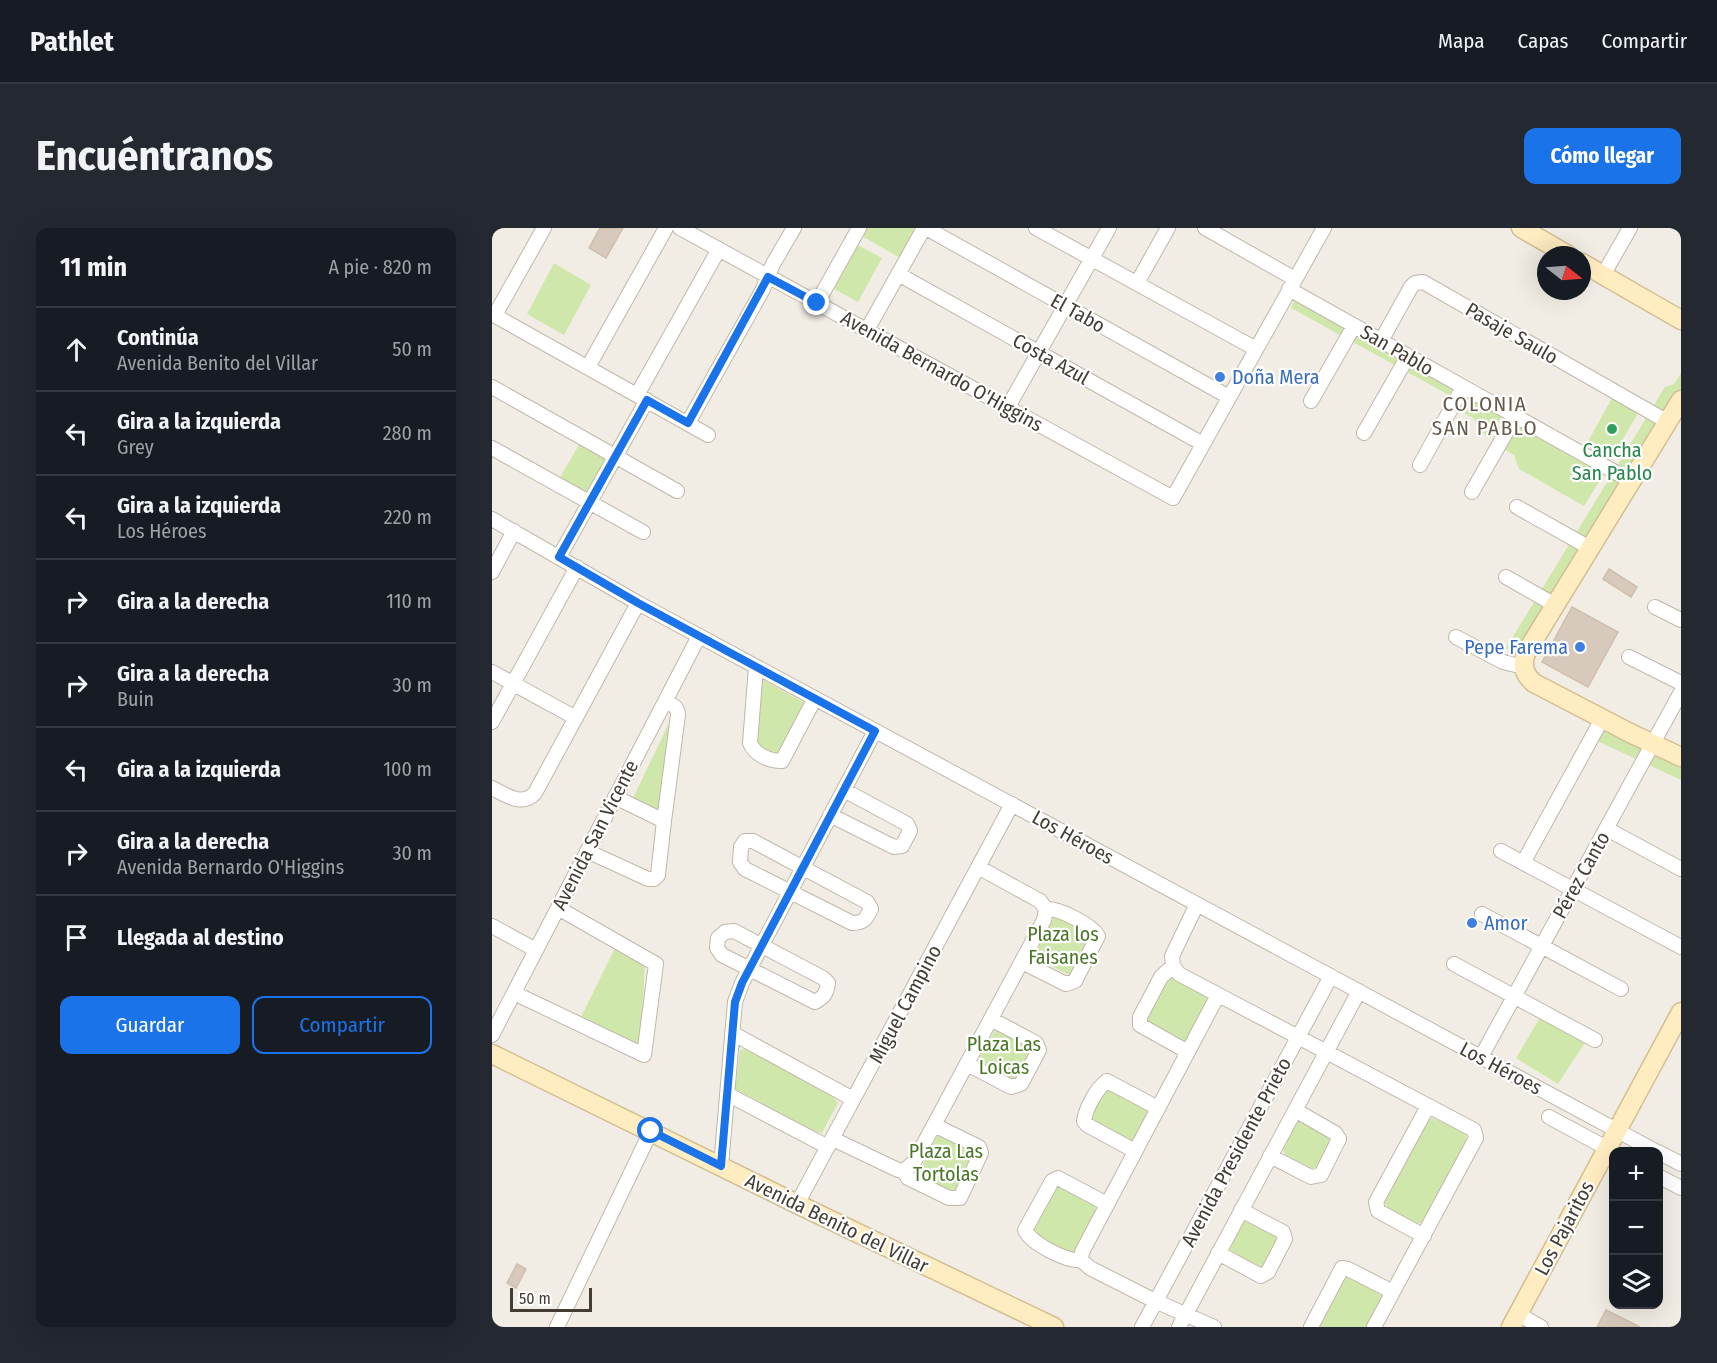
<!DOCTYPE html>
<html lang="es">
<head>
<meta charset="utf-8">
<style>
  body { margin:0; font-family:"Fira Sans Condensed",sans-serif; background:#242831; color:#f1f3f6 }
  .controls { position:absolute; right:18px; bottom:18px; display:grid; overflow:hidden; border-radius:12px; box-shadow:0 6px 24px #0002 }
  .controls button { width:54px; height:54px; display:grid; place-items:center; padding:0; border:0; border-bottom:2px solid #363941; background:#171b24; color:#f1f3f6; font:30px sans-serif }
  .compass { position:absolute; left:1045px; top:18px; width:54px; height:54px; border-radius:50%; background:#171b24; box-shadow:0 6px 24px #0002; rotate:107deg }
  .scale { position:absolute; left:18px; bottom:15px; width:82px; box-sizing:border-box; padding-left:6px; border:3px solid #443d34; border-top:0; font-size:16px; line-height:21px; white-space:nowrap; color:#443d34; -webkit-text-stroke:4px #fff; paint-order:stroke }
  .stop { position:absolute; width:18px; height:18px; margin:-14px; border:4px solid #1a73e8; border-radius:50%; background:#fff }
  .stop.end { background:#1a73e8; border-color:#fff; box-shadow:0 2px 6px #0008 }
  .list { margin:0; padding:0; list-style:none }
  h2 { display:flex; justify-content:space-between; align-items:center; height:78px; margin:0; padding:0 24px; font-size:26px }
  h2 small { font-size:20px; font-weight:400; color:#9ea1a6 }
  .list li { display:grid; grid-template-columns:39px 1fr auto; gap:18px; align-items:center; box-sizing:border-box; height:84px; padding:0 24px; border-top:2px solid #363941 }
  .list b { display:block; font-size:22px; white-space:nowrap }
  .list p { margin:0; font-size:20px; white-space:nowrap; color:#9ea1a6 }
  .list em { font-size:20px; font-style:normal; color:#9ea1a6 }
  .actions { display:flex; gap:12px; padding:18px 24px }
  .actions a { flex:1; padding:14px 0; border:2px solid #1a73e8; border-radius:12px; text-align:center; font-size:21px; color:#1a73e8 }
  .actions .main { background:#1a73e8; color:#fff }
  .icon { flex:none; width:33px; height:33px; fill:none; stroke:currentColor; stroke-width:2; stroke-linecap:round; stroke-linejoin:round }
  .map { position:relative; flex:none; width:1189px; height:1099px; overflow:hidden; border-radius:12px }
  header { display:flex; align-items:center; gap:36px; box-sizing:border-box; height:84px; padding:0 30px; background:#171b24; border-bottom:2px solid #363941 }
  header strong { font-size:28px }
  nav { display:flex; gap:33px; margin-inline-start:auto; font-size:21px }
  .intro { display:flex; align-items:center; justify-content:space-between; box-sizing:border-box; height:144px; padding:0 36px }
  h1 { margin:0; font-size:42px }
  .button { padding:15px 27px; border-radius:12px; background:#1a73e8; color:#fff; font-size:21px; font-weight:700 }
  main { display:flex; gap:36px; padding:0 36px }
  aside { flex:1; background:#171b24; border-radius:12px; box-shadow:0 6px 24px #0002 }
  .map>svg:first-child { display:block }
  .green { fill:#d0e7ac }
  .building { fill:#d7cabc; stroke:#cebfac; stroke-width:1.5 }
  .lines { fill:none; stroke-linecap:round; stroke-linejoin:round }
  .street-casing { stroke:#c0b7a9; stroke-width:16 }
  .secondary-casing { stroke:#d3be93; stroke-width:21 }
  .street { stroke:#fff; stroke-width:14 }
  .secondary { stroke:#ffecc1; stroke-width:18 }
  .route { stroke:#1a73e8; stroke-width:8 }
  .shop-dot { fill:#3f7fe0; stroke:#fff; stroke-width:2 }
  .leisure-dot { fill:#2e9e5b; stroke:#fff; stroke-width:2 }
  .labels { text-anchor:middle; stroke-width:4.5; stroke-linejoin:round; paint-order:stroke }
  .street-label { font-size:20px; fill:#443d34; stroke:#fff }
  .shop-label { font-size:20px; fill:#366cbe; stroke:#fff; text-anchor:start }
  .leisure-label { font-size:20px; fill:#27864d; stroke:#fff }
  .park-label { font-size:20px; fill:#4a7627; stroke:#fff }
  .neighbourhood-label { font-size:21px; letter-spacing:1.5px; fill:#675a4b; stroke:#fff }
</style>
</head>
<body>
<header>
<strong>Pathlet</strong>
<nav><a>Mapa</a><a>Capas</a><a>Compartir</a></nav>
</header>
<div class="intro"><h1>Encuéntranos</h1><a class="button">Cómo llegar</a></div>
<main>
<aside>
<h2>11 min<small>A pie · 820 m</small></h2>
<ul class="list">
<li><svg class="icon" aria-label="ahead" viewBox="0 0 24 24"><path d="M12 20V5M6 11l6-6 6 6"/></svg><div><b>Continúa</b><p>Avenida Benito del Villar</p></div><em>50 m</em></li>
<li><svg class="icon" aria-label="left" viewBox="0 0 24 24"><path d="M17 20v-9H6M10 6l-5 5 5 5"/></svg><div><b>Gira a la izquierda</b><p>Grey</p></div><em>280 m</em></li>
<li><svg class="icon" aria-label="left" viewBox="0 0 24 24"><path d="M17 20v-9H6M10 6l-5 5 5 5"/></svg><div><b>Gira a la izquierda</b><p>Los Héroes</p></div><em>220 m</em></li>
<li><svg class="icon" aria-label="right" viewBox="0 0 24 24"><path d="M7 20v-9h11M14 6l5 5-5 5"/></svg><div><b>Gira a la derecha</b></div><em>110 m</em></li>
<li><svg class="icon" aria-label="right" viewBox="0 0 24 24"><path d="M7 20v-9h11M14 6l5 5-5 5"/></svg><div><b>Gira a la derecha</b><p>Buin</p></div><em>30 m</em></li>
<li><svg class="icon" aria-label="left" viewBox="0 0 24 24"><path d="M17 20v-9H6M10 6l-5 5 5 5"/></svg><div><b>Gira a la izquierda</b></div><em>100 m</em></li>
<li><svg class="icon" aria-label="right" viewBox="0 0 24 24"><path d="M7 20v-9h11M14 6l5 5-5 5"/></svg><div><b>Gira a la derecha</b><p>Avenida Bernardo O'Higgins</p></div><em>30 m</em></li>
<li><svg class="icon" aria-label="arrive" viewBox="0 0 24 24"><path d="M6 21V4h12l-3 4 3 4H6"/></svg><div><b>Llegada al destino</b></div></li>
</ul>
<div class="actions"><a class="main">Guardar</a><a>Compartir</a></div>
</aside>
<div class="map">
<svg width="1189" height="1099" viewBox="0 0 1189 1099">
  <rect width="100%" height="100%" fill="#f2ede4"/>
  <path class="green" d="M 372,0 L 428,0 L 410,31 L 368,7 Z
    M 366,17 L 390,30 L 366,74 L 342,61 Z
    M 62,35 L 99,57 L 72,107 L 35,86 Z
    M 802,73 L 962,159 L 957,167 L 799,80 Z
    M 1189,145 L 1189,161 L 1027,428 L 1014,420 L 1173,159 L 1182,156 Z
    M 973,166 L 1011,187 L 995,210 L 980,189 L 963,181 Z
    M 1120,170 L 1146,185 L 1119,232 L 1094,217 Z
    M 1023,195 L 1112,246 L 1092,278 L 1027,241 L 1022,227 L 1009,220 Z
    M 88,215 L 115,230 L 94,268 L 66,253 Z
    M 269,451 L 313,475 L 285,526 L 281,526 L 264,516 Z
    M 179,491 L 169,584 L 141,570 Z
    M 1106,500 L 1189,536 L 1189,552 L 1101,511 Z
    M 563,687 L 600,706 L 579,748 L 542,729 Z
    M 124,718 L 153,732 L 149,824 L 87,793 Z
    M 678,749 L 714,767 L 715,775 L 694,814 L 687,815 L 652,791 L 674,752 Z
    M 1049,788 L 1094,813 L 1066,856 L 1024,830 Z
    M 504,800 L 540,819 L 521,855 L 485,835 Z
    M 253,820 L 340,868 L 346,875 L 330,905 L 321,903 L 243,861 L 248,822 Z
    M 613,861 L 621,861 L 654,879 L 657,885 L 642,911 L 638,913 L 602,893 L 598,888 Z
    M 941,890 L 973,905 L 975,914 L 931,994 L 925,996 L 896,980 L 892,974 L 936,892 Z
    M 811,892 L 839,907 L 841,913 L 826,939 L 819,942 L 793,927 L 791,921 L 806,893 Z
    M 447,905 L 483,924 L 462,965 L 426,946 Z
    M 567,958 L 603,976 L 604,985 L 583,1023 L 576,1024 L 543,1006 L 541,1000 L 563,961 Z
    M 757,993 L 785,1007 L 787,1014 L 774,1040 L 766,1042 L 739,1028 L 737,1022 L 752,994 Z
    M 857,1047 L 889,1063 L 891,1071 L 876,1099 L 825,1099 L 852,1049 Z"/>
  <path class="building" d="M 108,0 L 131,0 L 114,30 L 97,20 Z
    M 1117,341 L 1145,359 L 1139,369 L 1111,351 Z
    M 1080,379 L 1126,404 L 1096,459 L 1050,434 Z
    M 25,1036 L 34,1041 L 24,1060 L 15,1055 Z
    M 1114,1082 L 1148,1099 L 1105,1099 Z"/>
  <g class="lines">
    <defs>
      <path id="street" d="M 188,0 L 681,270 L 832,0
        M 434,0 L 737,169
        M 544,0 L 764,121
        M 713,0 L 803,51
        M 406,46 L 711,216
        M 1111,47 L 1138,0
        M 645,55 L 676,0
        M 797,61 L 1139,253
        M 325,75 L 367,0
        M 0,86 L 216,207
        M 3,87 L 52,0
        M 375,102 L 432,0
        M 889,113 L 919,59 L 923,55 L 931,54 L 1176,194
        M 96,139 L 174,0
        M 0,159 L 185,263
        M 145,167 L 227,21
        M 819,173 L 862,98
        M 516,179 L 617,0
        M 196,195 L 270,63 L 281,36 L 302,0
        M 872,205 L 916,128
        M 0,220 L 151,304
        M 928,237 L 971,159
        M 980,264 L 1023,189
        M 1025,279 L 1098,320
        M 0,291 L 146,375 L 1165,924
        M 67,329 L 155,172
        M 0,344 L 22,303
        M 1014,349 L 1063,377
        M 1163,379 L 1189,392
        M 964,409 L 1011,434 L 1032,439
        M 1137,429 L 1189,455
        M 264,439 L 258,515 C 263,527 277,533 290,533 L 323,470
        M 0,444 L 84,490
        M 0,494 L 85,339
        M 0,560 C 14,567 30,579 43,565 L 146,375
        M 338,587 L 402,619 L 410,618 L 418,603 L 415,596 L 352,562
        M 172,593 L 186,487 C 186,478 180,477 173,474
        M 1115,601 L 1189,641
        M 253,613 L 261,613 L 375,674 L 379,681 C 374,691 372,695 360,695 L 253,641 L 248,634 L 249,619 Z
        M 95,623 L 156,651 L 162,651 L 166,647 L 172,593 L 123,569
        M 1009,623 L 1189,719
        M 1031,635 L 1110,491
        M 705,676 L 680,728 L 681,738 L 687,746 L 982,902 L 984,910 L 882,1099
        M 990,686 L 1129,761
        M 0,698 L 44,722
        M 242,703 L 331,750 L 336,755 C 335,765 332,769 323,774 L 230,727 L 225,720 L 226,710 L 233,704 Z
        M 530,734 L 574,756 L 583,753 L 606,708 C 600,697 567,680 554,681
        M 962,736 L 1103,812
        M 681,738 L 669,749 L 648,789 L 648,797 L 696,824
        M 22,765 L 152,827 L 164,736 L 66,680
        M 240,805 L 361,871
        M 0,807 L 207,408
        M 989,829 L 1189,464
        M 475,836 L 519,859 L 529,856 L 547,822 L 544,815 L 499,791
        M 235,866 L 336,919
        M 1057,889 L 1122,924
        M 341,911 L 406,942 L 412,943 L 422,934 L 552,692 L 554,681 L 548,673 L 486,639
        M 643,923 L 595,897 L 592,893 C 594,880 604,861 615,853 L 666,880
        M 1166,924 L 1189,936
        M 778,928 L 819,949 L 829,947 L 847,911 L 843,905 L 803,882
        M 229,938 L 243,774 L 250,755 L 383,503
        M 412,943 L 416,950 L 457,970 L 468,970 L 489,925 L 487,919 L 442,897
        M 1166,948 L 1189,960
        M 305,976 L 520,576
        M 615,976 L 566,950 L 560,953 L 533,1002 C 538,1015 575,1034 589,1032 L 598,1040 L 663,1073 L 722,1099
        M 932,1008 L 886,983 L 884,974 L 936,878
        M 726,1025 L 769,1048 L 776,1044 L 793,1011 L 791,1004 L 749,982
        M 589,1032 L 590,1024 L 726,767
        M 1026,1086 L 1049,1099
        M 65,1099 L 159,903
        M 650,1099 L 839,748
        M 687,1099 L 867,763
        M 819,1099 L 850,1040 L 856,1041 L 901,1064"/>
      <path id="secondary" d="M 1029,0 L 1076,27
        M 1090,35 L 1189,92
        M 1189,172 L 1035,423 C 1029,435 1031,446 1042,455 L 1138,505 L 1189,529
        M 0,826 L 305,976 L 562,1099
        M 1019,1099 L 1189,784"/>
    </defs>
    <use href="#street" class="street-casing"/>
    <use href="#secondary" class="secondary-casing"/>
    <use href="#street" class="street"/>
    <use href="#secondary" class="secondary"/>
  </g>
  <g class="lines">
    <path class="route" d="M 159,903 L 229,938 L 243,774 L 250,755 L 383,503 L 146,375 L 67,329 L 155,172 L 196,195 L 276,49 L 325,75"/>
  </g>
  <g class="shop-dot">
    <circle cx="728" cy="149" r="6"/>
    <circle cx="1088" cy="419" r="6"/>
    <circle cx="980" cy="695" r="6"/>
  </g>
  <circle class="leisure-dot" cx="1120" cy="201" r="6"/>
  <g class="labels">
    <g class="street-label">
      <text transform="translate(586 85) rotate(29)" y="7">El Tabo</text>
      <text transform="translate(1020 105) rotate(30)" y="7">Pasaje Saulo</text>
      <text transform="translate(905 122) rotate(30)" y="7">San Pablo</text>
      <text transform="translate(559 131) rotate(29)" y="7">Costa Azul</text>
      <text transform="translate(450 143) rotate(29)" y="7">Avenida Bernardo O'Higgins</text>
      <text transform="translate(103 607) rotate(-63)" y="7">Avenida San Vicente</text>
      <text transform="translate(581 609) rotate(29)" y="7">Los Héroes</text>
      <text transform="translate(1089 647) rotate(-61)" y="7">Pérez Canto</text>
      <text transform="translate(413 776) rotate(-62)" y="7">Miguel Campino</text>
      <text transform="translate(1009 840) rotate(28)" y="7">Los Héroes</text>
      <text transform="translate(744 924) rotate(-62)" y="7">Avenida Presidente Prieto</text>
      <text transform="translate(345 995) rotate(26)" y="7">Avenida Benito del Villar</text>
      <text transform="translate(1072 1000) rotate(-62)" y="7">Los Pajaritos</text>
    </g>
    <g class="shop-label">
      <text x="740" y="156">Doña Mera</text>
      <text x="1076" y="426" text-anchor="end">Pepe Farema</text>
      <text x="992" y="702">Amor</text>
    </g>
    <g class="leisure-label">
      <text x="1120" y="229">Cancha<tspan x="1120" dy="23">San Pablo</tspan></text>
    </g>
    <g class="park-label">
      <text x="571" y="713">Plaza los<tspan x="571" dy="23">Faisanes</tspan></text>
      <text x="512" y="823">Plaza Las<tspan x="512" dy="23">Loicas</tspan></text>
      <text x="454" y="930">Plaza Las<tspan x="454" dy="23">Tortolas</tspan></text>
    </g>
    <g class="neighbourhood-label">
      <text x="993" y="183">COLONIA<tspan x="993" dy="24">SAN PABLO</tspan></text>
    </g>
  </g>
</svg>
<div class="controls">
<button>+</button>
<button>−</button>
<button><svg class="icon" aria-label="layers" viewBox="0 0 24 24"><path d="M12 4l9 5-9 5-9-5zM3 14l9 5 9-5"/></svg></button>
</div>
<svg class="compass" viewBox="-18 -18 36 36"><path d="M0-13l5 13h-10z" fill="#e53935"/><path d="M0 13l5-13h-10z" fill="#9ea1a6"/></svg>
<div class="scale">50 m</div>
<div class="stop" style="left:159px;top:903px"></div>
<div class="stop end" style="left:325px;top:75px"></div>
</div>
</main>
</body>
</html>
